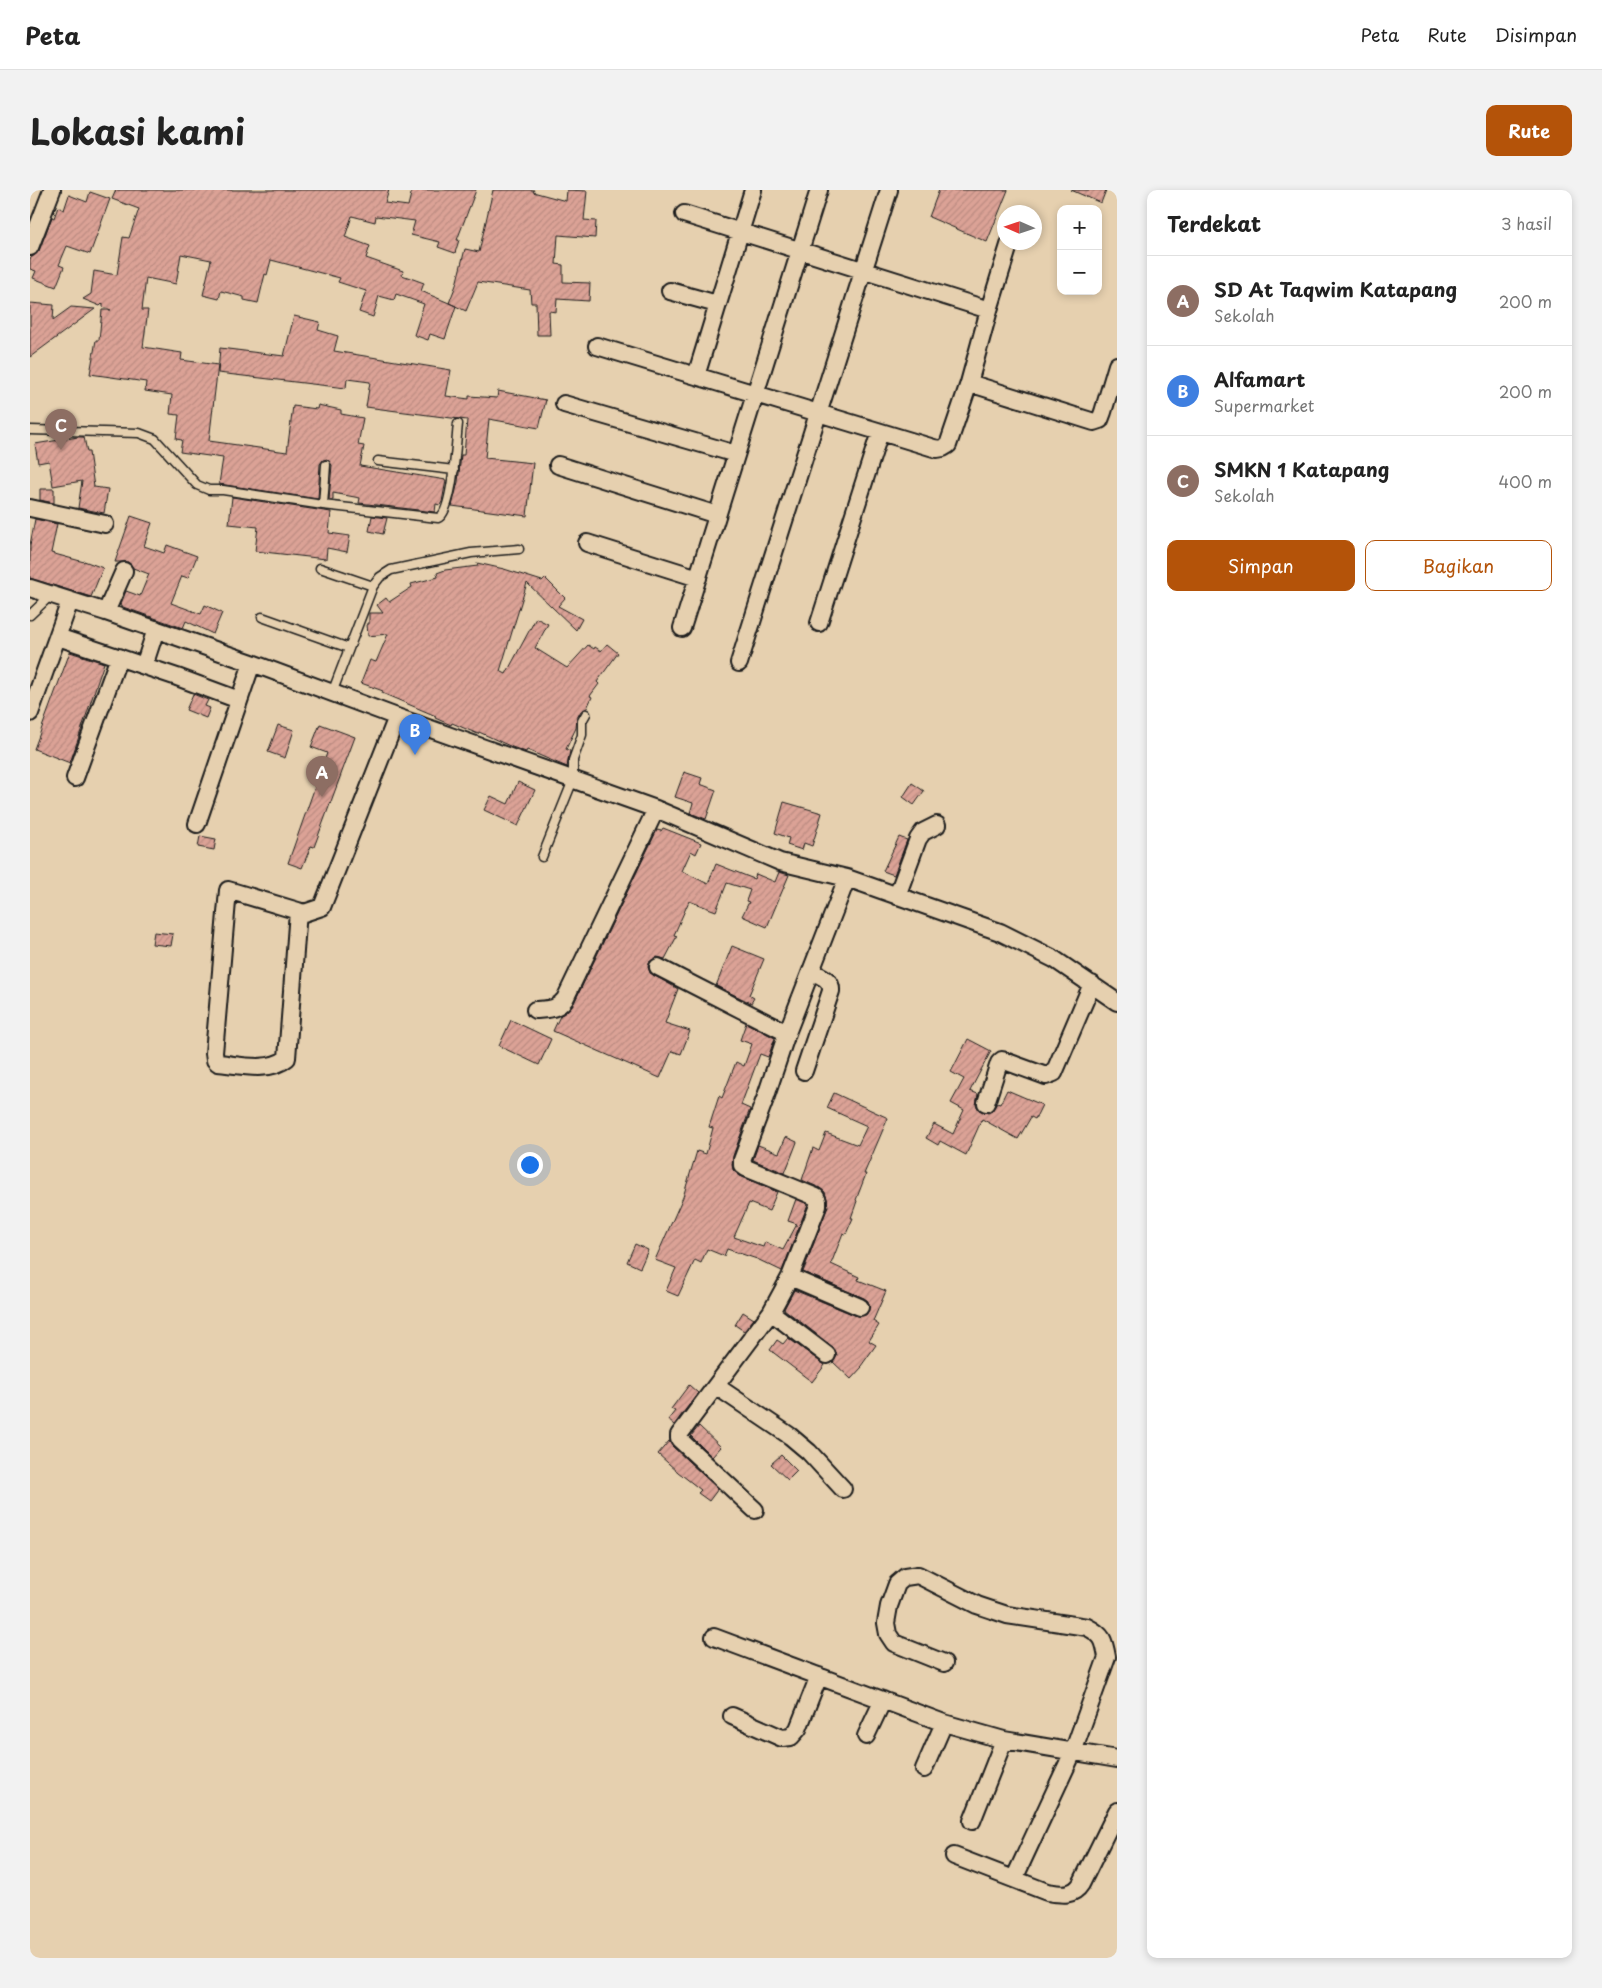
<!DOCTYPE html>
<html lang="id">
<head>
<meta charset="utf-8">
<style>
  body { margin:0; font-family:"Playpen Sans",sans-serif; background:#f2f2f2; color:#222 }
  .controls { position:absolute; right:15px; top:15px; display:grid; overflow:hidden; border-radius:10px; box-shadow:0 2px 8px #0003 }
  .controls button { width:45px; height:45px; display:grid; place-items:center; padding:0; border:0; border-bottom:1px solid #e0e0e0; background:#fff; color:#222; font:25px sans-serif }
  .compass { position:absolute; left:967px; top:15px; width:45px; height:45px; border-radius:50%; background:#fff; box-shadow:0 2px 8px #0003; rotate:273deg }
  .you { position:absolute; left:499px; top:974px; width:18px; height:18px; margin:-12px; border:4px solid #fff; border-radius:50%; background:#1a73e8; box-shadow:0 0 0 8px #1a73e833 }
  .badge { display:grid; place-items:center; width:32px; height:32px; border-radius:50%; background:#b45309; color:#fff; font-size:16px; font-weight:700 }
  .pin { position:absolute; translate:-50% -41px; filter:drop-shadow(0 1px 2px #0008) }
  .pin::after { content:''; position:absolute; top:26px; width:18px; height:15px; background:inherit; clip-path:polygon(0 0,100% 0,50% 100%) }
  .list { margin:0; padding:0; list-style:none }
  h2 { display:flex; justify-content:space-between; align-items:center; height:65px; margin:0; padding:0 20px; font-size:21px }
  h2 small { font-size:16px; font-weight:400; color:#767676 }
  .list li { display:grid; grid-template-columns:32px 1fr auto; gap:15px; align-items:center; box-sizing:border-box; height:90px; padding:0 20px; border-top:1px solid #e0e0e0 }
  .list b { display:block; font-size:19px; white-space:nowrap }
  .list p { margin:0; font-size:16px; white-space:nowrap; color:#767676 }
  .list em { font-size:16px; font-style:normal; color:#767676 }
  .actions { display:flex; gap:10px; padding:15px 20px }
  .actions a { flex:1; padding:11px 0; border:1px solid #b45309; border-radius:10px; text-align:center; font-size:18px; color:#b45309 }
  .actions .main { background:#b45309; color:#fff }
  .map { position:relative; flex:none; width:1087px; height:1768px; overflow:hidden; border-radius:10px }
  header { display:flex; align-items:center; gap:30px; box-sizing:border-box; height:70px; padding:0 25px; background:#fff; border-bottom:1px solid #e0e0e0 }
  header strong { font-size:24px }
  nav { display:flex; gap:28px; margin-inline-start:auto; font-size:18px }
  .intro { display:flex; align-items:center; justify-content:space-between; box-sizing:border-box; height:120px; padding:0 30px }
  h1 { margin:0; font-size:35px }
  .button { padding:12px 22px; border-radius:10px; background:#b45309; color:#fff; font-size:18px; font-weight:700 }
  main { display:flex; gap:30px; padding:0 30px }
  aside { flex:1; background:#fff; border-radius:10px; box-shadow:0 2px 8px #0003 }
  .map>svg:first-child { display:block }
  .building { fill:url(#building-hatch); stroke:#1c1c1c }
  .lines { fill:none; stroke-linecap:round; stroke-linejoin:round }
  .service-casing { stroke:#1c1c1c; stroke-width:11 }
  .minor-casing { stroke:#1c1c1c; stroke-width:20 }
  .service { stroke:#e6d0af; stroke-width:8 }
  .minor { stroke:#e6d0af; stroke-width:16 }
</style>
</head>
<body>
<header>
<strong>Peta</strong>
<nav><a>Peta</a><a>Rute</a><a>Disimpan</a></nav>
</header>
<div class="intro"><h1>Lokasi kami</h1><a class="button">Rute</a></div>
<main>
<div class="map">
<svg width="1087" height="1768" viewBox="0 0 1087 1768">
  <defs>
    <pattern id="building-hatch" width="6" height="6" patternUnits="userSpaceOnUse" patternTransform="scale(1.25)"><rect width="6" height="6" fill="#dba296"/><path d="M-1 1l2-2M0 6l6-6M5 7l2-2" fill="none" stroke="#bb8b81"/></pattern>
  </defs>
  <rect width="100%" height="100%" fill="#e6d0af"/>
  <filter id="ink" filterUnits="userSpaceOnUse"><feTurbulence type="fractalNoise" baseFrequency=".02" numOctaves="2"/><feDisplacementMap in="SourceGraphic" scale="10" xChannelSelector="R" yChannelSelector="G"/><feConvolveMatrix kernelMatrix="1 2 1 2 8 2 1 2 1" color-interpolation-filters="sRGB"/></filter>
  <g filter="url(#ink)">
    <path class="building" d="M 86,0 L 359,0 L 355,13 L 378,16 L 382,0 L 446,0 L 427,50 L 429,50 L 425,63 L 408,57 L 410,52 L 381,45 L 385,31 L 346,26 L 345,32 L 322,26 L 315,47 L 340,56 L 336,68 L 373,81 L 372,85 L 394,93 L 391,101 L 426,116 L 415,149 L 400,144 L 398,150 L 384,145 L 394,114 L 366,104 L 364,110 L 349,106 L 343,127 L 329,122 L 336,101 L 308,92 L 310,88 L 241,70 L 237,85 L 235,84 L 228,113 L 214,110 L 214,107 L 191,101 L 189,109 L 173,105 L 181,70 L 151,64 L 146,94 L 116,88 L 112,120 L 118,120 L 113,157 L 152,163 L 151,170 L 188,175 L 179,251 L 257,262 L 263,216 L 287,219 L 288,215 L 311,220 L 311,224 L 333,228 L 328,255 L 334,256 L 330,276 L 416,290 L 412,312 L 410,315 L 406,314 L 405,322 L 329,313 L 330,308 L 303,303 L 303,310 L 299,310 L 302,275 L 297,269 L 293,270 L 290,274 L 288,309 L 189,294 L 193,268 L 150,262 L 152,250 L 146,249 L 149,225 L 140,224 L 142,205 L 115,201 L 116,192 L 60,184 L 66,150 L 69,150 L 72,120 L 81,120 L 73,117 L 73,113 L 70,116 L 53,109 L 61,104 L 64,81 L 87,85 L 93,47 L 99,48 L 109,19 L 82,9 Z
      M 463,0 L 504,0 L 503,2 L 536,11 L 537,0 L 557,1 L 554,30 L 566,31 L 565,48 L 528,45 L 526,74 L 533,75 L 533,92 L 560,93 L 559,111 L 527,109 L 526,122 L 519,121 L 520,145 L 507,145 L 506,113 L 501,113 L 500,100 L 448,92 L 436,121 L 419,113 L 426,95 L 435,59 L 449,62 Z
      M 909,0 L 978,0 L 957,52 L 899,27 Z
      M 1041,0 L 1076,0 L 1071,13 Z
      M 60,2 L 80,9 L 60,64 L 37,56 L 29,75 L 34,77 L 26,97 L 3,88 L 6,81 L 0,79 L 0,69 L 9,61 L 22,27 L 24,28 L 28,17 L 34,20 L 39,5 L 57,12 Z
      M 0,113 L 24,115 L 23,130 L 41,117 L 65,119 L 0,167 Z
      M 264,126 L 290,132 L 288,140 L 308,146 L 304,161 L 421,180 L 416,206 L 439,209 L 439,206 L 467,208 L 468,201 L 516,210 L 509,238 L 459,229 L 455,268 L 503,273 L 497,326 L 422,316 L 428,292 L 431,265 L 434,265 L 437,230 L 336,217 L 340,192 L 317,189 L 316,198 L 188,183 L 190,158 L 254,166 Z
      M 48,247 L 54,247 L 57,262 L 59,262 L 64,297 L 78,299 L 74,323 L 48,318 L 52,291 L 23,296 L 19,271 L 8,273 L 5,254 Z
      M 10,299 L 24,299 L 24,313 L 10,310 Z
      M 202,307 L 301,322 L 299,343 L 320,346 L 317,362 L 297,358 L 296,369 L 225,361 L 228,337 L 199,334 Z
      M 101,326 L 122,333 L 114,356 L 134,363 L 137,355 L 167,366 L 158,388 L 152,386 L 141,413 L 171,424 L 175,415 L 192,423 L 183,444 L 156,431 L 153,438 L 90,416 L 96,401 L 110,406 L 119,384 L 103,378 L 98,372 L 85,372 Z
      M 342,326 L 357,328 L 353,344 L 339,341 Z
      M 5,329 L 27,334 L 21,363 L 54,372 L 54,371 L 73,378 L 61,407 L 0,388 L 0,355 Z
      M 447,373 L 474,379 L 512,391 L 515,388 L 535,408 L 528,416 L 552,429 L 546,440 L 497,393 L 470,481 L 476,484 L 506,428 L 518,434 L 505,458 L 537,478 L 558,455 L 564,459 L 565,457 L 571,461 L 577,454 L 588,463 L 567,492 L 569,494 L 560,506 L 562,507 L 557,518 L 551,521 L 547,528 L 546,538 L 536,559 L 540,561 L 537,577 L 497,560 L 496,562 L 482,557 L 449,542 L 448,544 L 422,533 L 421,535 L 405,528 L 406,526 L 352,503 L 353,501 L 331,493 L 340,470 L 346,472 L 358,444 L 338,446 L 337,434 L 339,434 L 339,423 L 353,423 L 347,415 L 356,408 L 359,412 L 382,397 L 381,394 L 408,387 L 407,383 L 415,380 L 448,376 Z
      M 40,462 L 74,473 L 40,573 L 4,559 Z
      M 163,504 L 178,510 L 175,516 L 180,518 L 176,528 L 156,520 Z
      M 290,534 L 325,547 L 284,657 L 281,656 L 272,678 L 258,673 L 297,563 L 281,557 Z
      M 248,535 L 264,540 L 255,568 L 238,562 Z
      M 654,582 L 672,588 L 670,594 L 686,600 L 676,629 L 660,623 L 663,613 L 645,607 Z
      M 488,592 L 505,600 L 488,636 L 454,620 L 461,606 L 478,614 Z
      M 882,593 L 894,601 L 884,615 L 873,607 Z
      M 754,612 L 792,623 L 782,656 L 774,653 L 772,660 L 757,655 L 759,648 L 745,643 Z
      M 633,638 L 671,653 L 666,664 L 661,661 L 652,681 L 678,694 L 686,674 L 724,689 L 726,684 L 745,692 L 749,682 L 759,685 L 737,737 L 712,726 L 719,712 L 716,711 L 720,700 L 697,693 L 686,721 L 659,711 L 644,745 L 647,746 L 635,769 L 627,767 L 619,772 L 618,777 L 620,783 L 648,799 L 635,833 L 660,841 L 651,864 L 642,861 L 630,888 L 523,841 L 530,826 L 544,813 L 627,640 L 631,641 Z
      M 170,646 L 186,649 L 184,660 L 168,657 Z
      M 869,647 L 877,650 L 864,685 L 853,681 Z
      M 124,742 L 143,744 L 141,756 L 122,754 Z
      M 702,756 L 734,769 L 719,805 L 724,808 L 721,813 L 686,796 Z
      M 481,830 L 521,849 L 509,875 L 469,856 Z
      M 716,833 L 745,848 L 738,867 L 730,864 L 711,915 L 720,919 L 703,966 L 702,975 L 703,980 L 710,986 L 747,1002 L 739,1021 L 719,1013 L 704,1047 L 733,1057 L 735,1052 L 753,1060 L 767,1034 L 758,1031 L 766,1009 L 778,1014 L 752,1081 L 727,1069 L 697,1059 L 694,1066 L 677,1059 L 671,1073 L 665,1070 L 648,1106 L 636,1101 L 646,1078 L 625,1070 L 653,1007 L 667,961 L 676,964 L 683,938 L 679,937 L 689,906 L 692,908 L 706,872 L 714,876 L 722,854 L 710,850 Z
      M 938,849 L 961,861 L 940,901 L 948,904 L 946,915 L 949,920 L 958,923 L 962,921 L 967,913 L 970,914 L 977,900 L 1012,915 L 1005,929 L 1001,927 L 988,949 L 952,929 L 936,965 L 910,951 L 908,955 L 896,948 L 904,934 L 923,944 L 934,920 L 921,913 L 934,889 L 921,882 Z
      M 804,903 L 858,928 L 834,984 L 836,984 L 826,1010 L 827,1011 L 821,1028 L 823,1028 L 816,1044 L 813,1043 L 801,1074 L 829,1087 L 828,1090 L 856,1101 L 843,1131 L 849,1135 L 839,1151 L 846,1155 L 831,1176 L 832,1177 L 821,1189 L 803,1172 L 807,1166 L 803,1157 L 754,1119 L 764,1100 L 827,1126 L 836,1125 L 839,1120 L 838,1111 L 834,1108 L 773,1082 L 798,1016 L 795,1002 L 790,998 L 772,990 L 783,958 L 789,961 L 796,943 L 828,955 L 837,936 L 797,918 Z
      M 756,947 L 767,952 L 755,983 L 723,970 L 728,955 L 749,963 Z
      M 605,1054 L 618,1060 L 610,1078 L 597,1072 Z
      M 713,1122 L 724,1129 L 714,1141 L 705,1135 Z
      M 758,1148 L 795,1175 L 782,1192 L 740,1160 L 747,1150 L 753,1154 Z
      M 659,1195 L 668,1203 L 644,1235 L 638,1230 L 645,1221 L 641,1219 Z
      M 669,1236 L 691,1257 L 682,1267 L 661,1246 Z
      M 639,1251 L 642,1256 L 688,1299 L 679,1311 L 668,1303 L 671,1300 L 648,1282 L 628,1264 Z
      M 751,1265 L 767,1281 L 758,1290 L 741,1274 Z"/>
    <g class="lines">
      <defs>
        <path id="service" d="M 0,240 L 109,243 L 125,249 L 167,295 L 179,300 L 193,300 L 293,315 L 408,328 C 423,323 426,250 428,234
          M 348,271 L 424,280
          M 293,315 L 296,275
          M 290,378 L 343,396
          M 0,425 L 21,405
          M 232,427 L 319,458
          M 302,503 L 343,396 L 350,387 L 361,380 L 441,363 L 489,359
          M 512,667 L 543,590 L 543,570 L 552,545 L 552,531 L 556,524"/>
        <path id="minor" d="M 654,24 L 959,120 L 939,193 L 1064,232 L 1070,230 L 1073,222 L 1087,175
          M 0,57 L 22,0
          M 640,101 L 687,114
          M 959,120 L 980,52
          M 567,156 L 907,259 L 913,258 L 918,255 L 939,193
          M 666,186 L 723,0
          M 534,214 L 706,264
          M 528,275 L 687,325
          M 0,318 L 75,334
          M 557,353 L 668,388
          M 0,398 L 76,422 L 222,473 L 367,527 L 626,619 L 750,672 L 817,688 L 970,742 L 1024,769 L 1087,812
          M 76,422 L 94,381
          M 789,433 L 850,242
          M 652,438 L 789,0
          M 28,447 L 147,487 L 209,510
          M 709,473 L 859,0
          M 114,476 L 126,439
          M 0,523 L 40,411
          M 45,588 L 89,467
          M 167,634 L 222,473
          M 867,706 L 888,649 L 893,642 L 907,635
          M 268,721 L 257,868 C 239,883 210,875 188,873 L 185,870 L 184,863 L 198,700 L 268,721 L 274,723 L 292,717 L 367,527
          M 628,777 L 757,843
          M 505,820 C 518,819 527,820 535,809 L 626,619
          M 774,881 L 801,801 C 802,789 790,786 781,781
          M 956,913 L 969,873 L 972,870 L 1016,886 L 1024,883 L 1062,794
          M 760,1087 L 830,1117
          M 741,1122 L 797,1165
          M 686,1196 L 760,1246 L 779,1262 L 813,1299
          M 725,1320 L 649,1249 L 649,1245 L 741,1122 L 760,1087 L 788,1016 L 788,1011 L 786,1007 L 716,978 L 712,975 L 712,970 L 735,909 L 757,843 L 817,688
          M 684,1447 L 914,1533 L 974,1550 L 1087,1569
          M 914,1473 L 864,1453 L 858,1444 L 856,1433 L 859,1416 L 867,1394 L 875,1387 L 888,1385 L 947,1415 L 977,1425 L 1057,1437 C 1073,1445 1074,1450 1077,1467 L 1043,1562 L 984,1689
          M 702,1526 L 752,1548 L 761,1547 L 768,1539 L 789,1486
          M 836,1546 L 853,1510
          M 894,1579 L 914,1533
          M 942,1631 L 974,1550
          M 924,1666 L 1017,1702 C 1030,1704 1043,1707 1051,1694 L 1087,1621"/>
      </defs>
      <use href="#service" class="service-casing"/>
      <use href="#minor" class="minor-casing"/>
      <use href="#service" class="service"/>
      <use href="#minor" class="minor"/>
    </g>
  </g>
</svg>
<div class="controls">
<button>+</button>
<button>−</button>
</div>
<svg class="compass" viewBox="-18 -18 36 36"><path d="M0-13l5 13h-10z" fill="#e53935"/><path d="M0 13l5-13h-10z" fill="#767676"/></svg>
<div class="you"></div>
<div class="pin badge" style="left:292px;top:607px;background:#8d6e63">A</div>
<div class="pin badge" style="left:385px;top:565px;background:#3f7fe0">B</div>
<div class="pin badge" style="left:31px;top:260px;background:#8d6e63">C</div>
</div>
<aside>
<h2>Terdekat<small>3 hasil</small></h2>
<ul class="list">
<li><span class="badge" style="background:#8d6e63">A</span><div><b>SD At Taqwim Katapang</b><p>Sekolah</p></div><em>200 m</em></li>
<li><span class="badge" style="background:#3f7fe0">B</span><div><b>Alfamart</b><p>Supermarket</p></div><em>200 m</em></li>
<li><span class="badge" style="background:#8d6e63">C</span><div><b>SMKN 1 Katapang</b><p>Sekolah</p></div><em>400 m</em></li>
</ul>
<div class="actions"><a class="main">Simpan</a><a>Bagikan</a></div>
</aside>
</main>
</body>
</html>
